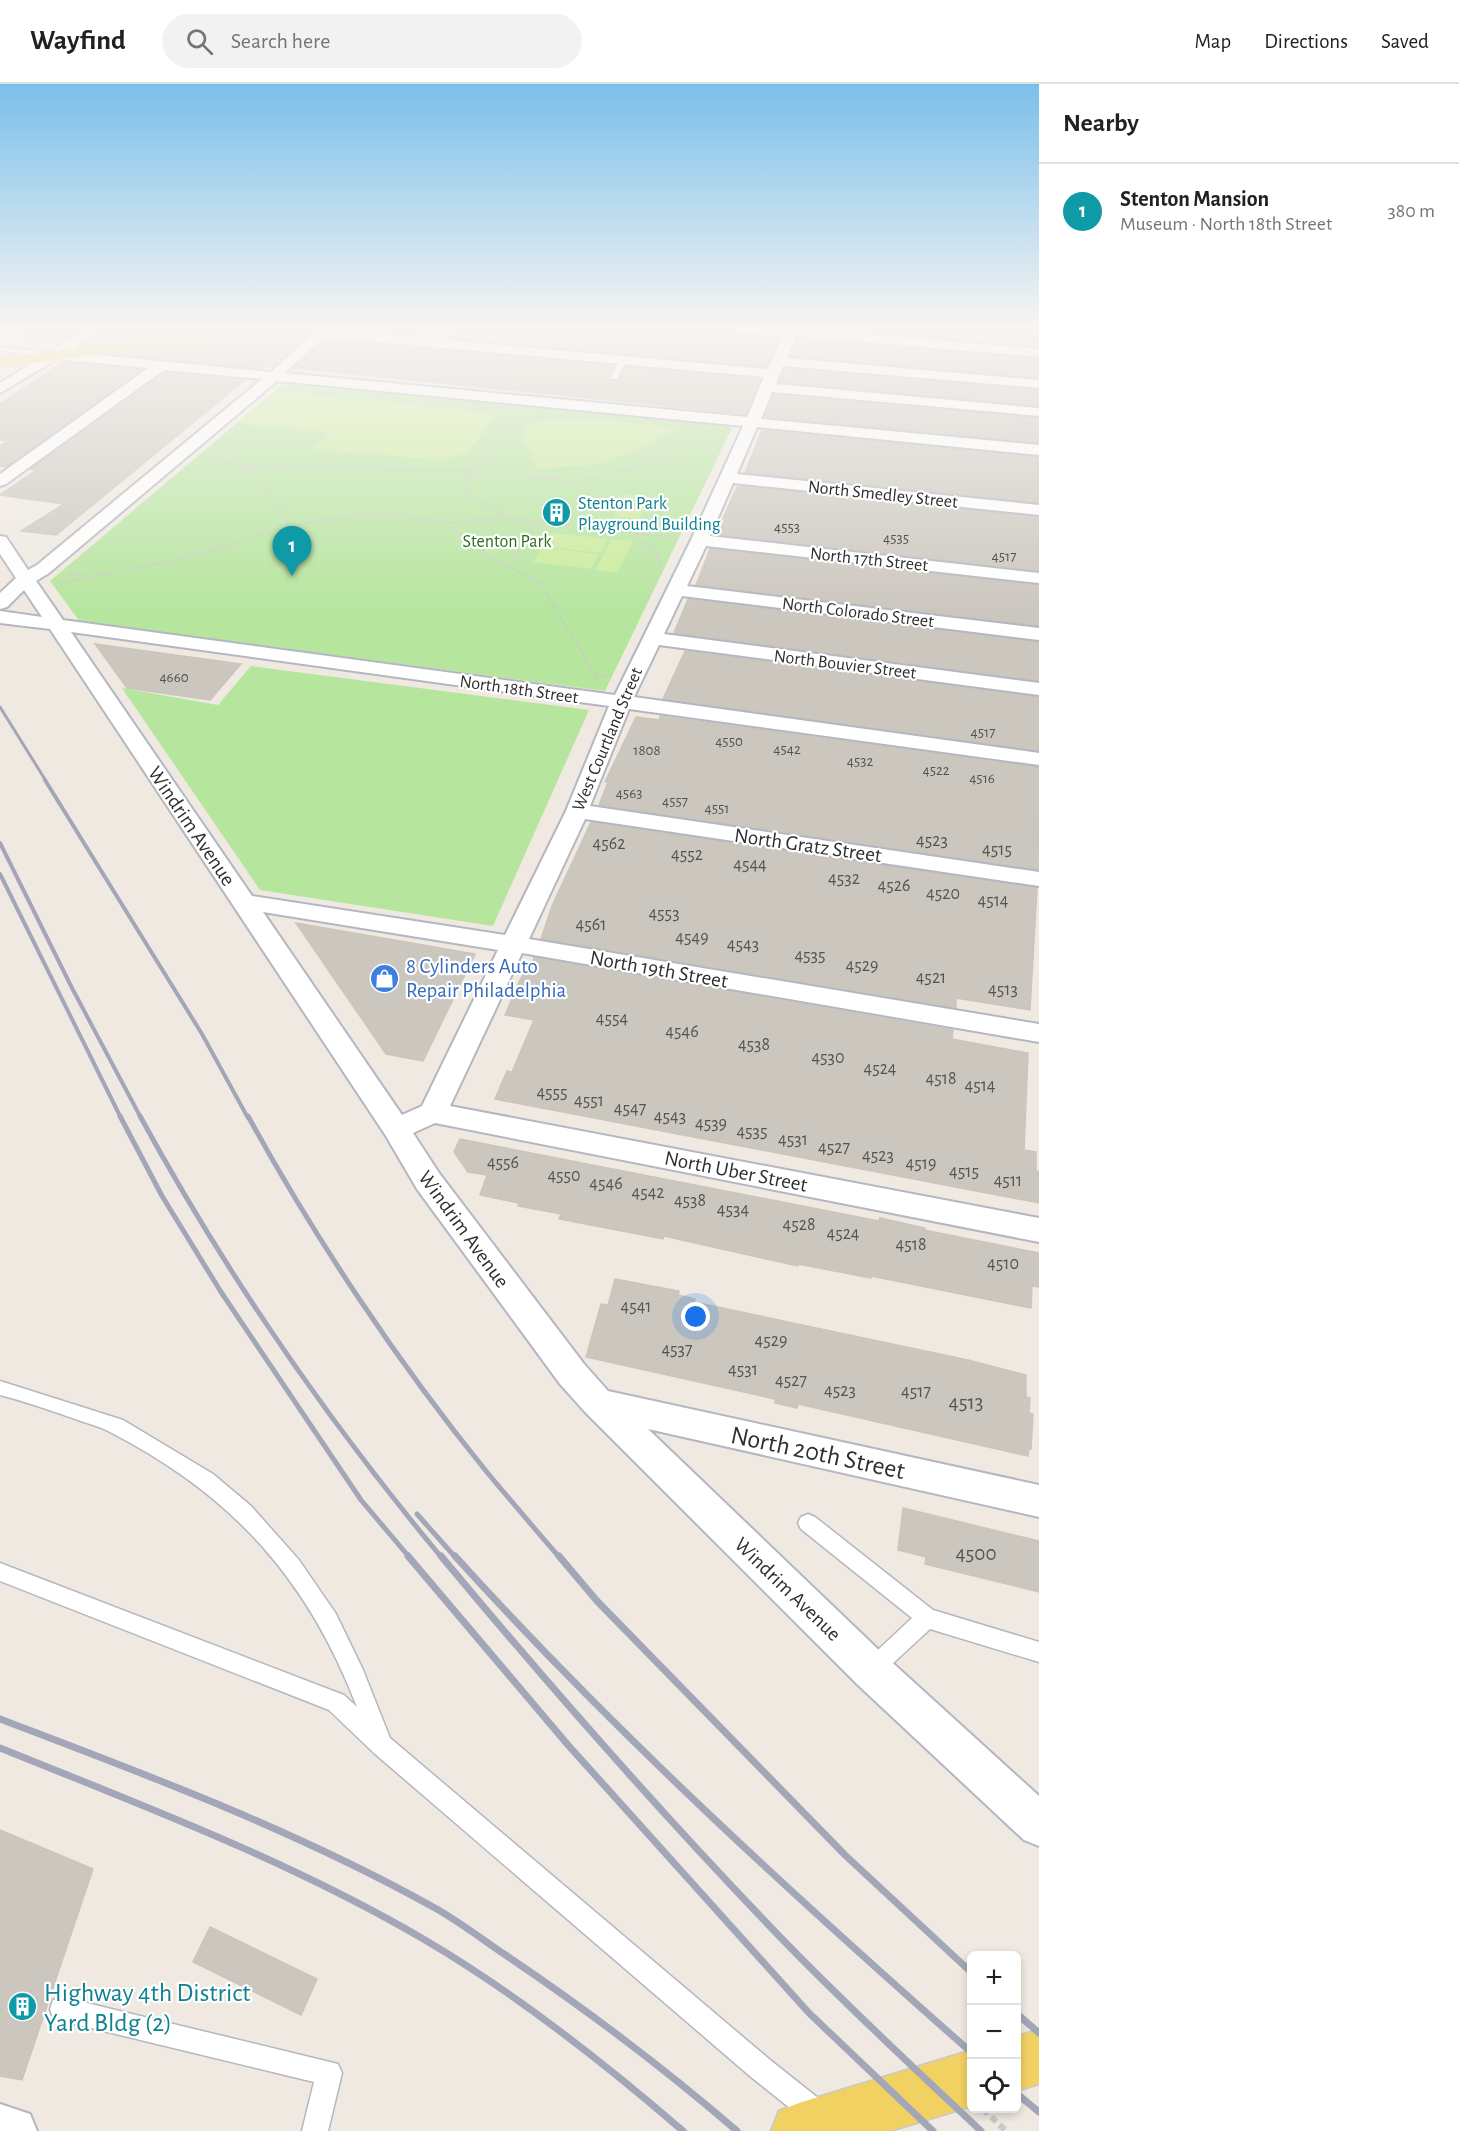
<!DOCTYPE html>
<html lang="en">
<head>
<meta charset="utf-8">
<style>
  body { margin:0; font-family:"Alegreya Sans",sans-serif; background:#f2f2f2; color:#202124 }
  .controls { position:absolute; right:18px; bottom:18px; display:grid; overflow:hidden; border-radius:9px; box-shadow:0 3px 9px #0003 }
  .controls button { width:54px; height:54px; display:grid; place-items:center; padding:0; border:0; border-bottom:2px solid #e0e0e0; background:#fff; color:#202124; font:30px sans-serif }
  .you { position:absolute; left:696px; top:1233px; width:21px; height:21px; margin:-15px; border:4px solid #fff; border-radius:50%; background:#1a73e8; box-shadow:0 0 0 9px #1a73e833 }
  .badge { display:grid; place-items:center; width:39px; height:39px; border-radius:50%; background:#0b8043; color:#fff; font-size:20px; font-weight:700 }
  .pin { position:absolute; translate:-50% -50px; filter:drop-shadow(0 2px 3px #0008) }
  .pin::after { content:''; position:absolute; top:32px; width:21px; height:18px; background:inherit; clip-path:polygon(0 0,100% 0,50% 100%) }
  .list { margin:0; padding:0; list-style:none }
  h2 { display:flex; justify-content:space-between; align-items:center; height:78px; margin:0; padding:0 24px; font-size:26px }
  h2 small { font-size:20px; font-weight:400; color:#757577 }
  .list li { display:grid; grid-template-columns:39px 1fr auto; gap:18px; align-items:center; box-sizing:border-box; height:96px; padding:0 24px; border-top:2px solid #e0e0e0 }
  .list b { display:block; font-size:22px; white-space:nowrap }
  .list p { margin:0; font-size:20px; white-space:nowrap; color:#757577 }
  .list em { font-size:20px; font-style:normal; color:#757577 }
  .icon { flex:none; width:33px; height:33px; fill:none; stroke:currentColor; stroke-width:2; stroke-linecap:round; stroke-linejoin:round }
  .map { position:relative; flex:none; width:1039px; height:2047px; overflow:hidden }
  header { display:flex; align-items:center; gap:36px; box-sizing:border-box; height:84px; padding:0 30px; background:#fff; border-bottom:2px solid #e0e0e0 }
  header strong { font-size:28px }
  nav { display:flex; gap:33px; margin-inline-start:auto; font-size:21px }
  .search { width:420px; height:54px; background:#f2f2f2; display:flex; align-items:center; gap:15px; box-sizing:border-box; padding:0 21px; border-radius:33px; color:#757577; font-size:22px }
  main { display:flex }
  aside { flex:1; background:#fff }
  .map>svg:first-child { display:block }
  .green { fill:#b6e59e }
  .pitch { fill:#c9ec9a }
  .building { fill:#cbc7bf; stroke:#cbc5ba; stroke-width:1.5 }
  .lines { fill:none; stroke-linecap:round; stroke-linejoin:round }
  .lane-casing { stroke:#b4b7c1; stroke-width:3 }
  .street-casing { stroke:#b4b7c1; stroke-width:4 }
  .primary-casing { stroke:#c9c9c9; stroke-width:3 }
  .path-far1 { stroke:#c9c9c9; stroke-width:2; stroke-dasharray:2 1.5; stroke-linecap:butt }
  .path { stroke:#c9c9c9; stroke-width:6; stroke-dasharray:7 4.5; stroke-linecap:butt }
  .lane { fill:#fff; fill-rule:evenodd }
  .street { fill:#fff; fill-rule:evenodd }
  .primary { fill:#f2d163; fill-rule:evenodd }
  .rail-far3 { stroke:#a3a6b8; stroke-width:3 }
  .rail-far2 { stroke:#a3a6b8; stroke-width:4 }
  .rail-far1 { stroke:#a3a6b8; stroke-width:5 }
  .rail { stroke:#a3a6b8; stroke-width:7 }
  .labels { text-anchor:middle; stroke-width:4.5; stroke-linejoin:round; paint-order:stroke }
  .far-number-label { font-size:15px; fill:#555452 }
  .far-street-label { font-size:18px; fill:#2e2e2e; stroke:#fff }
  .far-culture-label { font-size:18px; fill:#0d838f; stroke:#fff; text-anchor:start }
  .far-park-label { font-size:18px; fill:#2c6e1b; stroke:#fff }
  .number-label { font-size:18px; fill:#555452 }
  .street-label { font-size:21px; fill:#2e2e2e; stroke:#fff }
  .shop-label { font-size:21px; fill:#366cbe; stroke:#fff; text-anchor:start }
  .near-number-label { font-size:21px; fill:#555452 }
  .near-street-label { font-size:26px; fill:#2e2e2e; stroke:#fff }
  .near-culture-label { font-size:26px; fill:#0d838f; stroke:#fff; text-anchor:start }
</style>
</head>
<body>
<header>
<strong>Wayfind</strong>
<div class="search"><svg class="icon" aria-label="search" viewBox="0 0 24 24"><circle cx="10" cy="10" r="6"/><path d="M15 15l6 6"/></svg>Search here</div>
<nav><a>Map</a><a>Directions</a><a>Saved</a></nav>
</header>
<main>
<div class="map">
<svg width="1039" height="2047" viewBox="0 0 1039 2047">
  <rect width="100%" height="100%" fill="#efe9e1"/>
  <path class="green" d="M 283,300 L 733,342 L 605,607 L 80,538 L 50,497 Z
    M 251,582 L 589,626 L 493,842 L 260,806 L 122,604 L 218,621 Z"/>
  <path class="pitch" d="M 276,307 L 490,329 L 489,331 L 496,331 L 466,370 L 440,376 L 312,365 L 331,349 L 238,339 Z
    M 594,335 L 681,345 L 605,379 L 538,385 L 523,356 L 527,342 L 545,336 Z
    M 625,410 L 650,413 L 639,435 L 613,432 Z
    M 552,449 L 608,455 L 601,469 L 544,462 Z
    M 612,455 L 633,457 L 617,489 L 595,486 Z
    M 542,464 L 599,470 L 591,485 L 533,478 Z"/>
  <path class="building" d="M 27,242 L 88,242 L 58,260 L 26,258 Z
    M 108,242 L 250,242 L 82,261 Z
    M 308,242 L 319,242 L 274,283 L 265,282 L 259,285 L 118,271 L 299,248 Z
    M 387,242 L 424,242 L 418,251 L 387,249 Z
    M 463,242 L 655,242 L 780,253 L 767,283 L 451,254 Z
    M 807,242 L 1039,242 L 1039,263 L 806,243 Z
    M 797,254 L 1039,275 L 1039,294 L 790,272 Z
    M 325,255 L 614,282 L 609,294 L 611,297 L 619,296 L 626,283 L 761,295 L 746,330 L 293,284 Z
    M 63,278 L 142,286 L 7,383 L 0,382 L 0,362 L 7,357 L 0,356 L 0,320 Z
    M 784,284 L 1039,306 L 1039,322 L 779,298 Z
    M 165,288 L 245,296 L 56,451 L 21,447 L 64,420 L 0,411 L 36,386 L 30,385 Z
    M 773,310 L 1039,334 L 1039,359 L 767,333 L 765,332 Z
    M 762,346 L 1039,373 L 1039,419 L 745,389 Z
    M 740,402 L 1039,433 L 1039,487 L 716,450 L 737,403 Z
    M 710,465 L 1039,501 L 1039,542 L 696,501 Z
    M 688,515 L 1039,558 L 1039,597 L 674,549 Z
    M 95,560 L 241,580 L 210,616 L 127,604 Z
    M 685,567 L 1039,613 L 1039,667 L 663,615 Z
    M 660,632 L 1039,683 L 1038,786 L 599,721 L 608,698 L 605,698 L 636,633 L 660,636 Z
    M 591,738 L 1037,804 L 1030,926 L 956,914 L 956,924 L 541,855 L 552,822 Z
    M 296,839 L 475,870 L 423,977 L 386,970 Z
    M 534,873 L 953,946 L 952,955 L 1028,969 L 1024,1066 L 1036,1068 L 1036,1087 L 1039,1088 L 1039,1119 L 495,1015 L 507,987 L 512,988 L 534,936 L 505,931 L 520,896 L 529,881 L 532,882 Z
    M 460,1055 L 879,1137 L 880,1134 L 925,1144 L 924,1146 L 1039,1169 L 1039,1203 L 1032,1202 L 1031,1224 L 871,1192 L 871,1194 L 798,1180 L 798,1182 L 664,1152 L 663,1155 L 559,1135 L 561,1130 L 518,1122 L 519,1119 L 480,1111 L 487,1091 L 468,1088 L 454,1068 Z
    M 615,1195 L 679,1207 L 678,1211 L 695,1215 L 694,1218 L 968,1276 L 1026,1291 L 1026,1313 L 1030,1314 L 1029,1329 L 1033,1330 L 1031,1365 L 1029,1364 L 1028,1372 L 798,1320 L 797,1324 L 775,1319 L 775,1315 L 586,1273 L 601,1220 L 608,1221 Z
    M 903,1424 L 1039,1457 L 1039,1508 L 925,1480 L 926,1473 L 898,1466 Z
    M 0,1746 L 93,1785 L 22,1996 L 0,1992 Z
    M 210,1843 L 317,1895 L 301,1931 L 193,1878 Z"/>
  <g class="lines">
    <defs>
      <path id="lane" d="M 426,242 L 432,242 L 426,251 L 443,253 L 455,242 L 461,242 L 445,257 L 420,253 Z
        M 0,263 L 55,269 L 59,271 L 55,273 L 0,267 Z
        M 620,274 L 627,276 L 617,295 L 611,295 Z
        M 0,1297 L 123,1336 L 213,1390 L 251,1422 L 299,1476 L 336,1530 L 363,1586 L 390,1654 L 769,1975 L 828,2022 L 832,2031 L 828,2040 L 819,2044 L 810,2040 L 751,1993 L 374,1669 L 329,1626 L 0,1497 L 0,1479 L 336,1608 L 344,1611 L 357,1623 C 308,1495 233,1412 112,1349 C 102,1343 89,1340 78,1336 C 52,1327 27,1318 0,1311 Z
        M 808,1430 L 815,1433 L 933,1526 L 1039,1558 L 1039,1578 L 930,1545 L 878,1593 L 871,1596 L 864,1593 L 861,1586 L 864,1579 L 912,1534 L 801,1445 L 798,1439 L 801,1433 Z
        M 62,1913 L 338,1980 L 342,1989 L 328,2047 L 302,2047 L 314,1998 L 62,1937 L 53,1934 L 50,1925 L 53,1916 Z"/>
      <path id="street" d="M 92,242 L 106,242 L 68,268 L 271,288 L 322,242 L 335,242 L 332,246 L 768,285 L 783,251 L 719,246 L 713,242 L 787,244 L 788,242 L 800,242 L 799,245 L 1039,265 L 1039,273 L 796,252 L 787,274 L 1039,296 L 1039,304 L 783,282 L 776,300 L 1039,324 L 1039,332 L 772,308 L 761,335 L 1039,361 L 1039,371 L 757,343 L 737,390 L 1039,421 L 1039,431 L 733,399 L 710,452 L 1039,489 L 1039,499 L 706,462 L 687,502 L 1039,544 L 1039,556 L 682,512 L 664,550 L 1039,599 L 1039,611 L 659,561 L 634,613 L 1039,669 L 1039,681 L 629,625 L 590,722 L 1039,788 L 1039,802 L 585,735 L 529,855 L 1039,940 L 1039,958 L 522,869 L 450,1022 L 1039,1134 L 1039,1158 L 435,1039 L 413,1049 L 439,1089 L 584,1280 L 608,1307 L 1039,1401 L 1039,1433 L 648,1345 L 885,1572 L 1039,1712 L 1039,1762 L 1024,1756 L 857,1600 L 586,1329 L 560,1300 L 417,1105 L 386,1052 L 50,545 L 0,539 L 0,527 L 42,533 L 24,506 L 7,523 L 0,525 L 0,509 L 16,494 L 0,470 L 0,452 L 6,453 L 28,486 L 37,481 L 262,295 L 164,286 L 6,400 L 0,402 L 0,390 L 148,284 L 57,275 L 0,309 L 0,299 ZM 324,253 L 764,293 L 747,333 L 285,289 ZM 277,297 L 743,342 L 691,456 L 615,611 L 63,536 L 36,497 L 49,489 ZM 71,548 L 609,622 L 566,727 L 505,851 L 252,812 ZM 263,828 L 498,866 L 422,1022 L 402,1031 Z
        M 0,2020 L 30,2030 L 37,2047 L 0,2047 Z"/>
      <path id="primary" d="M 265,242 L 306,242 L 299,246 L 0,283 L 0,273 Z
        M 1039,1946 L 1039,2000 L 1016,2007 L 1016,1952 Z
        M 972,1966 L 972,2022 L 890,2047 L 771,2047 L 779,2027 L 799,2019 Z"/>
    </defs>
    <use href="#lane" class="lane-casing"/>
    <use href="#street" class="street-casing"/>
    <use href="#primary" class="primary-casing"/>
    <path class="path-far1" d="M 206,376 L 245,381 L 452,387 L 575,397 L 613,391 L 706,354
      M 246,381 L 275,413 L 288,442
      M 505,433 L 467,410 L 464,400 L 514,333
      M 444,439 L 506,434 L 678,454
      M 635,450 L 656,469 L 661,483
      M 508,483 L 537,438
      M 70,489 L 90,492
      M 59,499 L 173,477 L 227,462 L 263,448 L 310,438 L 357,432 L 400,432 L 431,436 L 444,439 L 493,475 L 539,497 L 596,592 L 595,594
      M 596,592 L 610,593"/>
    <path class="path" d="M 983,2025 L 1006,2047"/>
    <use href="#lane" class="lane"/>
    <use href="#street" class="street"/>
    <use href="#primary" class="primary"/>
    <path class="rail-far3" d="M 0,623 L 46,697"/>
    <path class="rail-far2" d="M 45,696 L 202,950 L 248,1034
      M 0,759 L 72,904 L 141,1034
      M 0,790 L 121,1034"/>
    <path class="rail-far1" d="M 120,1032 L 162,1112 L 221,1208 L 361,1416 L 410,1474
      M 140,1032 C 226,1190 327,1336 442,1474
      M 248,1032 C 314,1153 399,1280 486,1387 C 510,1416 535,1445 560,1474
      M 417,1430 L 456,1474"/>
    <path class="rail" d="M 408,1472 L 568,1661 L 809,1929 L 933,2047
      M 441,1472 C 551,1604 665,1734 785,1858 C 848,1923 915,1985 981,2047
      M 455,1472 C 615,1649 793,1811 972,1969
      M 559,1472 L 597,1517 L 845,1771 L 972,1889
      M 0,1635 C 148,1691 297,1747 435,1824 C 460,1838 483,1856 507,1872 C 587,1926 664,1984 737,2047
      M 0,1664 C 144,1722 290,1777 425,1856 C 517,1910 602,1977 683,2047
      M 1016,1929 L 1039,1949
      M 1016,2009 L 1039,2028"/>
  </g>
  <linearGradient id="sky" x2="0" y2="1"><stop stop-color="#7abfeb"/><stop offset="0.46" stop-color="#f8f5f2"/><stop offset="1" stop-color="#f8f5f2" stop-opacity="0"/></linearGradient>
  <rect width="1039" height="528" fill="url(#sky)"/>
  <defs>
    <symbol id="building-disc" viewBox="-11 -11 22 22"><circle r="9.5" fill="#0f9aa8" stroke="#fff"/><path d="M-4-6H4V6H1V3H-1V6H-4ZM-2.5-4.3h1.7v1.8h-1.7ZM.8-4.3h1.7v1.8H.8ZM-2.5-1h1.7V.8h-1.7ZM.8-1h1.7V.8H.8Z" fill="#fff"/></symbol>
    <symbol id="shop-disc" viewBox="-11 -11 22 22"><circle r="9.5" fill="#3f7fe0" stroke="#fff"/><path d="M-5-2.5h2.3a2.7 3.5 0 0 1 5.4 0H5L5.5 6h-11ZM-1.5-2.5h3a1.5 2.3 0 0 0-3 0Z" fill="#fff"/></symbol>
  </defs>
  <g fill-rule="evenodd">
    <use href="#building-disc" x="540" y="412" width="33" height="33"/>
    <use href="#shop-disc" x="368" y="878" width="33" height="33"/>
    <use href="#building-disc" x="6" y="1906" width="33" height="33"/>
  </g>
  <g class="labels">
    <g class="far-number-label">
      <text x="787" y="448">4553</text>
      <text x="896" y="459">4535</text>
      <text x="1004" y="477">4517</text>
      <text x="174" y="598">4660</text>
      <text x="983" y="653">4517</text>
      <text x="729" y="662">4550</text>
      <text x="787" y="670">4542</text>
      <text x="647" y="671">1808</text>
      <text x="860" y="682">4532</text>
      <text x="936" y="691">4522</text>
      <text x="982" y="699">4516</text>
      <text x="629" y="714">4563</text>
      <text x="675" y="722">4557</text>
      <text x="717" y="729">4551</text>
    </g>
    <g class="far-street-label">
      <text transform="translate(883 410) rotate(6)" y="6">North Smedley Street</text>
      <text transform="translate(869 475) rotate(6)" y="6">North 17th Street</text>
      <text transform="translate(858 528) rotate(7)" y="6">North Colorado Street</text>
      <text transform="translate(845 580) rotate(7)" y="6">North Bouvier Street</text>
      <text transform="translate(519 605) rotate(8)" y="6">North 18th Street</text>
      <text transform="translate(607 655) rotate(-67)" y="6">West Courtland Street</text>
    </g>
    <g class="far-culture-label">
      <text x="578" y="425">Stenton Park<tspan x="578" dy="21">Playground Building</tspan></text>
    </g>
    <g class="far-park-label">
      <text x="507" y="463">Stenton Park</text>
    </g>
    <g class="number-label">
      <text x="932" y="762">4523</text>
      <text x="609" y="765">4562</text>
      <text x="997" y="771">4515</text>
      <text x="687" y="776">4552</text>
      <text x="750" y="786">4544</text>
      <text x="844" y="800">4532</text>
      <text x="894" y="807">4526</text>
      <text x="943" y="815">4520</text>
      <text x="993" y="822">4514</text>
      <text x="664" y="835">4553</text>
      <text x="591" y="846">4561</text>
      <text x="692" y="859">4549</text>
      <text x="743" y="866">4543</text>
      <text x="810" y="877">4535</text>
      <text x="862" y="887">4529</text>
      <text x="931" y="899">4521</text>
      <text x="1003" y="911">4513</text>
      <text x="612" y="940">4554</text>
      <text x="682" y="953">4546</text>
      <text x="754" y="966">4538</text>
      <text x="828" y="979">4530</text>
      <text x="880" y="990">4524</text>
      <text x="941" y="1000">4518</text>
      <text x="980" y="1007">4514</text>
      <text x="552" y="1014">4555</text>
      <text x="589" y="1022">4551</text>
      <text x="630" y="1030">4547</text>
      <text x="670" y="1038">4543</text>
      <text x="711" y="1045">4539</text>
      <text x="752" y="1053">4535</text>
      <text x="793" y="1061">4531</text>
      <text x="834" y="1069">4527</text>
      <text x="878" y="1077">4523</text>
      <text x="503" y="1084">4556</text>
      <text x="921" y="1085">4519</text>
      <text x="964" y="1093">4515</text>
      <text x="564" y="1097">4550</text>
      <text x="1008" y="1102">4511</text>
      <text x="606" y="1105">4546</text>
      <text x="648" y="1114">4542</text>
      <text x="690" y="1122">4538</text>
      <text x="733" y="1131">4534</text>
      <text x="799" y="1146">4528</text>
      <text x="843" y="1155">4524</text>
      <text x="911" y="1166">4518</text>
      <text x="1003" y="1185">4510</text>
      <text x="636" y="1228">4541</text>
      <text x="771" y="1262">4529</text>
      <text x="677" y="1271">4537</text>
      <text x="743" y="1291">4531</text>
      <text x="791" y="1302">4527</text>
      <text x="840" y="1312">4523</text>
      <text x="916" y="1313">4517</text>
    </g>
    <g class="street-label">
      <text transform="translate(192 742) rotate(56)" y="7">Windrim Avenue</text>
      <text transform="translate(808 761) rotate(8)" y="7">North Gratz Street</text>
      <text transform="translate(659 885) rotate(10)" y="7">North 19th Street</text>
      <text transform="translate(736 1087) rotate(11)" y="7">North Uber Street</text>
      <text transform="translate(464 1145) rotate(54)" y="7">Windrim Avenue</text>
      <text transform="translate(788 1505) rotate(44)" y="7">Windrim Avenue</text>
    </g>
    <g class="shop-label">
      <text x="406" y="889">8 Cylinders Auto<tspan x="406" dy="24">Repair Philadelphia</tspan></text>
    </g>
    <g class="near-number-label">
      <text x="966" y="1325">4513</text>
      <text x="976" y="1476">4500</text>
    </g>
    <g class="near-street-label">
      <text transform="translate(818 1368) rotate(12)" y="9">North 20th Street</text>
    </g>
    <g class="near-culture-label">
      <text x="44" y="1917">Highway 4th District<tspan x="44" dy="30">Yard Bldg (2)</tspan></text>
    </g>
  </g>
</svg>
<div class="controls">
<button>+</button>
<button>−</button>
<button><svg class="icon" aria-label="locate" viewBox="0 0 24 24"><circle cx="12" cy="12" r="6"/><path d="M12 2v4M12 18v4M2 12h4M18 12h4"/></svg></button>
</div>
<div class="you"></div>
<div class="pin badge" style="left:292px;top:492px;background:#0f9aa8">1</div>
</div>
<aside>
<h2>Nearby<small></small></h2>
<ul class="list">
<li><span class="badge" style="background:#0f9aa8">1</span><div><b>Stenton Mansion</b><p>Museum · North 18th Street</p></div><em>380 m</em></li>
</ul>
</aside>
</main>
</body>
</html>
